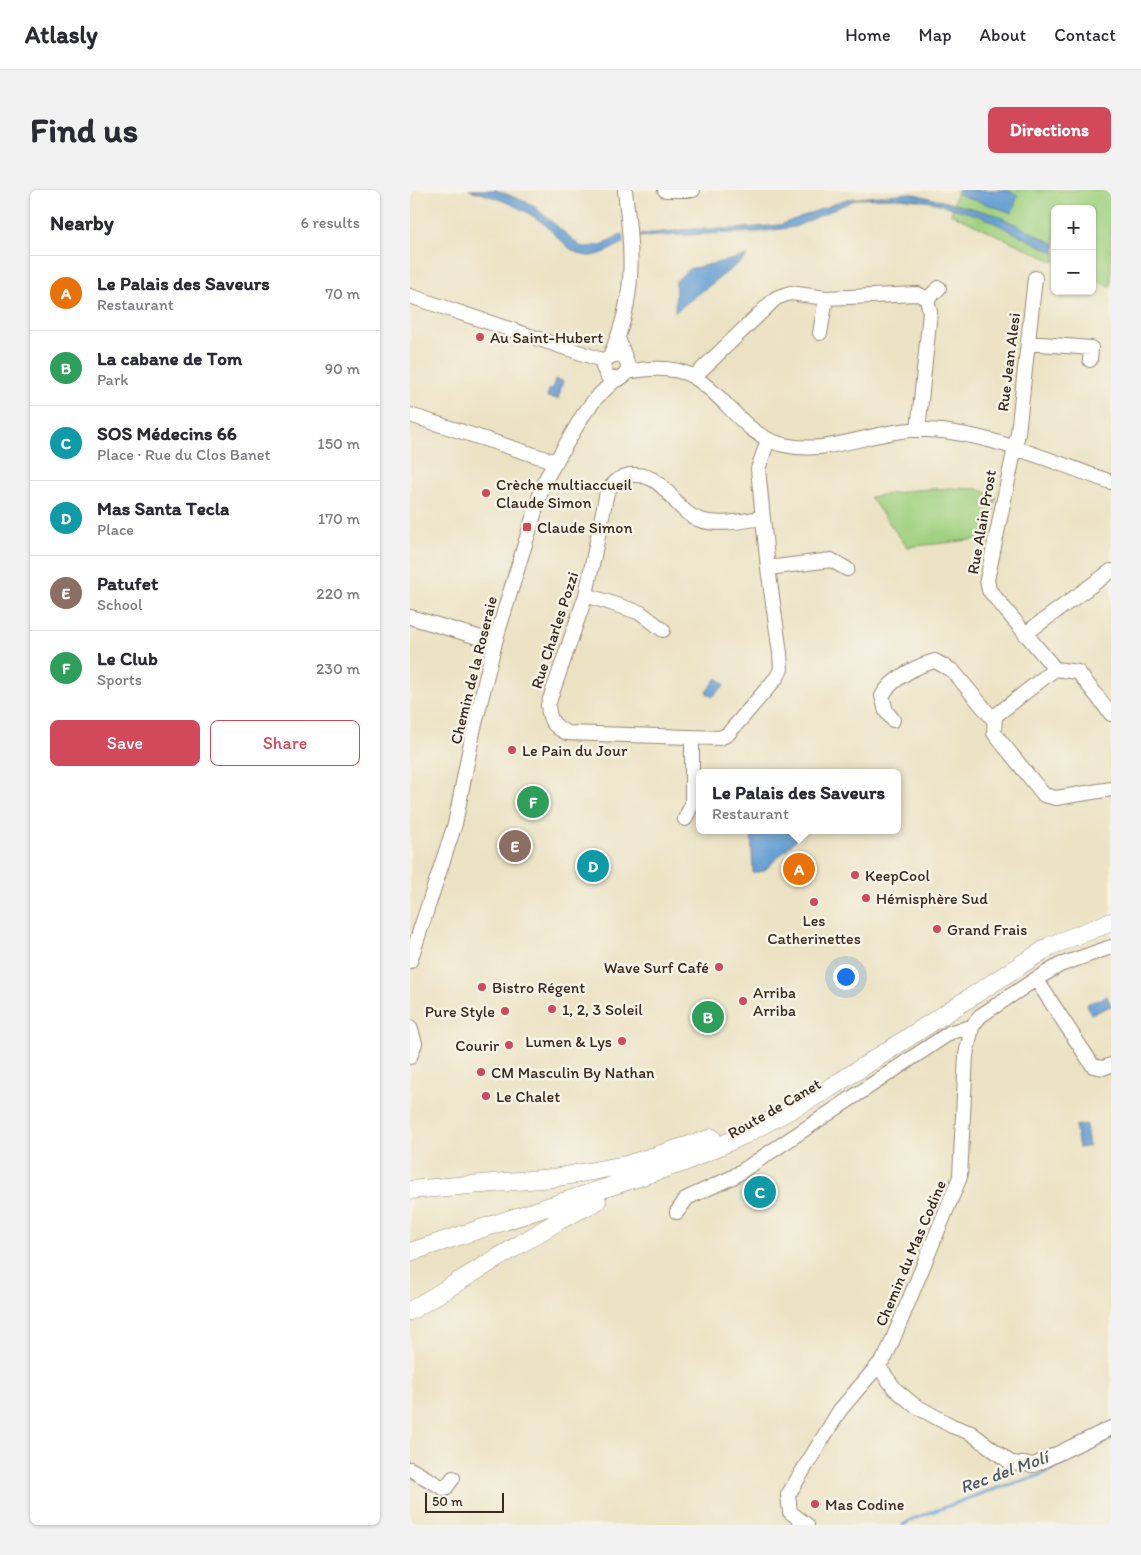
<!DOCTYPE html>
<html lang="en">
<head>
<meta charset="utf-8">
<style>
  body { margin:0; font-family:Itim,sans-serif; background:#f2f2f3; color:#2b2b33 }
  .controls { position:absolute; right:15px; top:15px; display:grid; overflow:hidden; border-radius:8px; box-shadow:0 1px 4px #0004 }
  .controls button { width:45px; height:45px; display:grid; place-items:center; padding:0; border:0; border-bottom:1px solid #e1e1e2; background:#fff; color:#2b2b33; font:25px sans-serif }
  .scale { position:absolute; left:15px; bottom:12px; width:79px; box-sizing:border-box; padding-left:5px; border:2px solid #3b2a1e; border-top:0; font-size:14px; line-height:18px; white-space:nowrap; color:#3b2a1e; -webkit-text-stroke:4px #f7f3e8; paint-order:stroke }
  .you { position:absolute; left:435px; top:786px; width:18px; height:18px; margin:-12px; border:4px solid #fff; border-radius:50%; background:#1a73e8; box-shadow:0 0 0 8px #1a73e833 }
  .badge { display:grid; place-items:center; width:32px; height:32px; border-radius:50%; background:#d1495b; color:#fff; font-size:16px; font-weight:700 }
  .pin { position:absolute; translate:-50% -50%; border:2px solid #fff; box-shadow:0 1px 5px #0006 }
  .popup { position:absolute; left:286px; top:579px; width:205px; height:65px; box-sizing:border-box; display:grid; place-content:center; border-radius:8px; background:#fff; filter:drop-shadow(0 1px 4px #0005); font-size:16px; white-space:nowrap; color:#7c7c81 }
  .popup b { font-size:19px; color:#2b2b33 }
  .popup::after { content:''; position:absolute; left:50%; top:100%; margin-left:-10px; border:10px solid transparent; border-top-color:#fff }
  .list { margin:0; padding:0; list-style:none }
  h2 { display:flex; justify-content:space-between; align-items:center; height:65px; margin:0; padding:0 20px; font-size:21px }
  h2 small { font-size:16px; font-weight:400; color:#7c7c81 }
  .list li { display:grid; grid-template-columns:32px 1fr auto; gap:15px; align-items:center; box-sizing:border-box; height:75px; padding:0 20px; border-top:1px solid #e1e1e2 }
  .list b { display:block; font-size:19px; white-space:nowrap }
  .list p { margin:0; font-size:16px; white-space:nowrap; color:#7c7c81 }
  .list em { font-size:16px; font-style:normal; color:#7c7c81 }
  .actions { display:flex; gap:10px; padding:15px 20px }
  .actions a { flex:1; padding:11px 0; border:1px solid #d1495b; border-radius:8px; text-align:center; font-size:18px; color:#d1495b }
  .actions .main { background:#d1495b; color:#fff }
  .map { position:relative; flex:none; width:701px; height:1335px; overflow:hidden; border-radius:8px }
  header { display:flex; align-items:center; gap:30px; box-sizing:border-box; height:70px; padding:0 25px; background:#fff; border-bottom:1px solid #e1e1e2 }
  header strong { font-size:24px }
  nav { display:flex; gap:28px; margin-inline-start:auto; font-size:18px }
  .intro { display:flex; align-items:center; justify-content:space-between; box-sizing:border-box; height:120px; padding:0 30px }
  h1 { margin:0; font-size:35px }
  .button { padding:12px 22px; border-radius:8px; background:#d1495b; color:#fff; font-size:18px; font-weight:700 }
  main { display:flex; gap:30px; padding:0 30px }
  aside { flex:1; background:#fff; border-radius:8px; box-shadow:0 1px 4px #0004 }
  .map>svg:first-child { display:block }
  .green { fill:#a0d281; stroke:#6e7e50 }
  .water { fill:#639ed3; stroke:#4f6478 }
  .lines { fill:none; stroke-linecap:round; stroke-linejoin:round }
  .stream { stroke:#639ed3; stroke-width:3 }
  .minor-casing { stroke:#948671; stroke-width:16 }
  .major-casing { stroke:#948671; stroke-width:19 }
  .minor { stroke:#fff; stroke-width:14 }
  .major { stroke:#fff; stroke-width:18 }
  .poi-dot { fill:#d1495b; stroke:#f7f3e8; stroke-width:2 }
  .labels { text-anchor:middle; stroke-width:5; stroke-linejoin:round; paint-order:stroke }
  .poi-label { font-size:16px; fill:#3b2a1e; stroke:#f7f3e8; text-anchor:start }
  .street-label { font-size:16px; fill:#3b2a1e; stroke:#f7f3e8 }
  .water-label { font-size:18px; font-style:italic; fill:#4b5866; stroke:#f7f3e8 }
</style>
</head>
<body>
<header>
<strong>Atlasly</strong>
<nav><a>Home</a><a>Map</a><a>About</a><a>Contact</a></nav>
</header>
<div class="intro"><h1>Find us</h1><a class="button">Directions</a></div>
<main>
<aside>
<h2>Nearby<small>6 results</small></h2>
<ul class="list">
<li><span class="badge" style="background:#e8710a">A</span><div><b>Le Palais des Saveurs</b><p>Restaurant</p></div><em>70 m</em></li>
<li><span class="badge" style="background:#2e9e5b">B</span><div><b>La cabane de Tom</b><p>Park</p></div><em>90 m</em></li>
<li><span class="badge" style="background:#0f9aa8">C</span><div><b>SOS Médecins 66</b><p>Place · Rue du Clos Banet</p></div><em>150 m</em></li>
<li><span class="badge" style="background:#0f9aa8">D</span><div><b>Mas Santa Tecla</b><p>Place</p></div><em>170 m</em></li>
<li><span class="badge" style="background:#8d6e63">E</span><div><b>Patufet</b><p>School</p></div><em>220 m</em></li>
<li><span class="badge" style="background:#2e9e5b">F</span><div><b>Le Club</b><p>Sports</p></div><em>230 m</em></li>
</ul>
<div class="actions"><a class="main">Save</a><a>Share</a></div>
</aside>
<div class="map">
<svg width="701" height="1335" viewBox="0 0 701 1335">
  <rect width="100%" height="100%" fill="#f7f3e8"/>
  <filter id="ink" filterUnits="userSpaceOnUse"><feTurbulence type="fractalNoise" baseFrequency=".02" numOctaves="2"/><feDisplacementMap in="SourceGraphic" scale="10" xChannelSelector="R" yChannelSelector="G"/><feConvolveMatrix kernelMatrix="1 2 1 2 8 2 1 2 1" color-interpolation-filters="sRGB"/></filter>
  <filter id="wash" filterUnits="userSpaceOnUse"><feTurbulence type="fractalNoise" baseFrequency=".0096" numOctaves="4" result="noise"/><feDisplacementMap in="SourceGraphic" scale="20" xChannelSelector="R" yChannelSelector="G"/><feGaussianBlur stdDeviation="1.12" result="paint"/><feColorMatrix in="noise" values="0 0 0 0 0 0 0 0 0 0 0 0 0 0 0 0 0 1.4 0 .05"/><feComposite in="paint" operator="in"/></filter>
  <g filter="url(#wash)">
    <rect width="100%" height="100%" fill="#ece3c4"/>
    <path class="green" d="M 547,0 L 701,0 L 701,96 L 682,90 L 682,19 L 645,19 L 645,72 L 541,24 Z
      M 542,298 L 567,299 L 586,306 L 579,348 L 497,357 L 460,307 L 505,300 Z"/>
    <path class="water" d="M 59,0 L 86,0 L 121,14 L 170,56 L 175,57 L 193,55 L 212,44 L 213,53 C 201,59 186,69 173,65 C 157,61 145,43 133,33 C 111,16 86,7 59,0 Z
      M 550,0 L 595,0 L 608,5 L 602,23 L 548,4 Z
      M 500,3 L 584,24 L 645,54 L 645,63 L 573,27 L 522,12 L 490,8 L 447,9 L 385,37 L 349,42 L 224,47 L 224,45 L 283,39 L 324,39 L 370,35 L 437,9 Z
      M 338,66 L 265,122 L 266,91 L 279,79 Z
      M 145,189 L 153,191 L 148,209 L 137,207 L 139,199 L 142,200 Z
      M 307,488 L 315,495 L 302,507 L 296,502 Z
      M 341,640 L 396,640 L 354,681 L 343,683 Z
      M 697,806 L 701,816 L 681,824 L 677,814 Z
      M 676,934 L 679,956 L 669,958 L 665,936 Z"/>
    <g class="lines">
      <path class="stream" d="M 493,1335 L 503,1329 L 576,1302 L 631,1285 L 701,1249"/>
    </g>
  </g>
  <g filter="url(#ink)">
    <g class="lines">
      <defs>
        <path id="minor" d="M 255,0 L 283,0
          M 625,88 L 608,243 L 577,390 L 579,400 L 645,479 L 668,482 L 701,524
          M 0,106 L 195,171
          M 517,109 L 529,98
          M 410,143 L 416,108
          M 208,148 L 219,178 L 215,185 L 209,189 L 198,187 L 193,177 L 197,168 L 207,164 L 214,167
          M 618,153 L 681,158 L 680,170
          M 200,166 C 227,107 222,62 215,0
          M 218,182 C 238,178 265,176 284,187 C 317,207 334,246 374,255 C 417,265 457,243 501,240 C 566,237 640,271 701,292
          M 284,187 L 366,108 L 380,103 L 416,108 L 508,104 L 517,109 L 520,122 L 508,240
          M 0,225 L 146,272
          M 352,328 C 332,331 309,336 290,330 C 263,321 257,285 225,285 C 212,284 204,292 197,302 L 176,405 L 138,515 C 139,530 143,536 157,543 L 310,548 L 318,544 L 367,487 L 371,479 L 370,463 L 358,378 L 348,279 L 358,250
          M 358,378 L 421,370 L 437,379
          M 176,405 L 231,423 L 253,440
          M 0,427 L 85,452
          M 615,444 L 701,381
          M 645,479 L 585,526 L 584,543 L 634,605 L 646,608 L 701,599
          M 483,530 L 476,521 L 472,506 C 481,489 508,475 525,471 L 543,481 L 583,529
          M 275,629 L 282,614 L 282,547
          M 0,771 L 45,634 L 63,542 L 85,452 L 134,292 L 173,225 L 186,208 L 205,190
          M 626,789 L 683,876 L 693,878 L 701,875
          M 0,837 L 5,853 L 0,867
          M 267,1022 L 277,1008 L 323,987 L 541,842 L 562,837
          M 468,1176 L 485,1199 L 504,1215 L 542,1236 L 561,1243 L 601,1273 L 624,1275 L 701,1238
          M 0,1279 L 35,1299 L 43,1288
          M 397,1335 L 380,1322 L 378,1305 L 430,1220 L 476,1166 L 550,987 L 556,865 L 562,837 L 570,826 L 626,789 L 650,775 L 701,757"/>
        <path id="major" d="M 0,1000 L 143,988 L 216,975 L 302,948
          M 0,1062 L 272,973 L 334,945 L 420,898 L 640,756 L 701,732
          M 0,1121 L 150,1030 L 187,1011"/>
      </defs>
      <use href="#minor" class="minor-casing"/>
      <use href="#major" class="major-casing"/>
      <use href="#minor" class="minor"/>
      <use href="#major" class="major"/>
    </g>
  </g>
  <g class="poi-dot">
    <circle cx="70" cy="147" r="5"/>
    <circle cx="76" cy="303" r="5"/>
    <rect x="112" y="332" width="10" height="10" rx="2.5"/>
    <circle cx="102" cy="560" r="5"/>
    <circle cx="445" cy="685" r="5"/>
    <circle cx="456" cy="708" r="5"/>
    <circle cx="404" cy="712" r="5"/>
    <circle cx="527" cy="739" r="5"/>
    <circle cx="309" cy="777" r="5"/>
    <circle cx="72" cy="797" r="5"/>
    <circle cx="333" cy="811" r="5"/>
    <circle cx="142" cy="819" r="5"/>
    <circle cx="95" cy="821" r="5"/>
    <circle cx="212" cy="851" r="5"/>
    <circle cx="99" cy="855" r="5"/>
    <circle cx="71" cy="882" r="5"/>
    <circle cx="76" cy="906" r="5"/>
    <circle cx="405" cy="1314" r="5"/>
  </g>
  <g class="labels">
    <g class="poi-label">
      <text x="80" y="153">Au Saint-Hubert</text>
      <text x="86" y="300">Crèche multiaccueil<tspan x="86" dy="18">Claude Simon</tspan></text>
      <text x="127" y="343">Claude Simon</text>
      <text x="112" y="566">Le Pain du Jour</text>
      <text x="455" y="691">KeepCool</text>
      <text x="466" y="714">Hémisphère Sud</text>
      <text x="404" y="736" text-anchor="middle">Les<tspan x="404" dy="18">Catherinettes</tspan></text>
      <text x="537" y="745">Grand Frais</text>
      <text x="299" y="783" text-anchor="end">Wave Surf Café</text>
      <text x="82" y="803">Bistro Régent</text>
      <text x="343" y="808">Arriba<tspan x="343" dy="18">Arriba</tspan></text>
      <text x="152" y="825">1, 2, 3 Soleil</text>
      <text x="85" y="827" text-anchor="end">Pure Style</text>
      <text x="202" y="857" text-anchor="end">Lumen &amp; Lys</text>
      <text x="89" y="861" text-anchor="end">Courir</text>
      <text x="81" y="888">CM Masculin By Nathan</text>
      <text x="86" y="912">Le Chalet</text>
      <text x="415" y="1320">Mas Codine</text>
    </g>
    <g class="street-label">
      <text transform="translate(598 172) rotate(-83)" y="6">Rue Jean Alesi</text>
      <text transform="translate(571 332) rotate(-80)" y="6">Rue Alain Prost</text>
      <text transform="translate(144 440) rotate(-72)" y="6">Rue Charles Pozzi</text>
      <text transform="translate(63 480) rotate(-76)" y="6">Chemin de la Roseraie</text>
      <text transform="translate(364 918) rotate(-30)" y="6">Route de Canet</text>
      <text transform="translate(500 1063) rotate(-67)" y="6">Chemin du Mas Codine</text>
    </g>
    <g class="water-label">
      <text transform="translate(594 1282) rotate(-20)" y="6">Rec del Molí</text>
    </g>
  </g>
</svg>
<div class="controls">
<button>+</button>
<button>−</button>
</div>
<div class="scale">50 m</div>
<div class="you"></div>
<div class="pin badge" style="left:389px;top:679px;background:#e8710a">A</div>
<div class="popup"><b>Le Palais des Saveurs</b>Restaurant</div>
<div class="pin badge" style="left:298px;top:827px;background:#2e9e5b">B</div>
<div class="pin badge" style="left:350px;top:1002px;background:#0f9aa8">C</div>
<div class="pin badge" style="left:183px;top:676px;background:#0f9aa8">D</div>
<div class="pin badge" style="left:105px;top:656px;background:#8d6e63">E</div>
<div class="pin badge" style="left:123px;top:612px;background:#2e9e5b">F</div>
</div>
</main>
</body>
</html>
